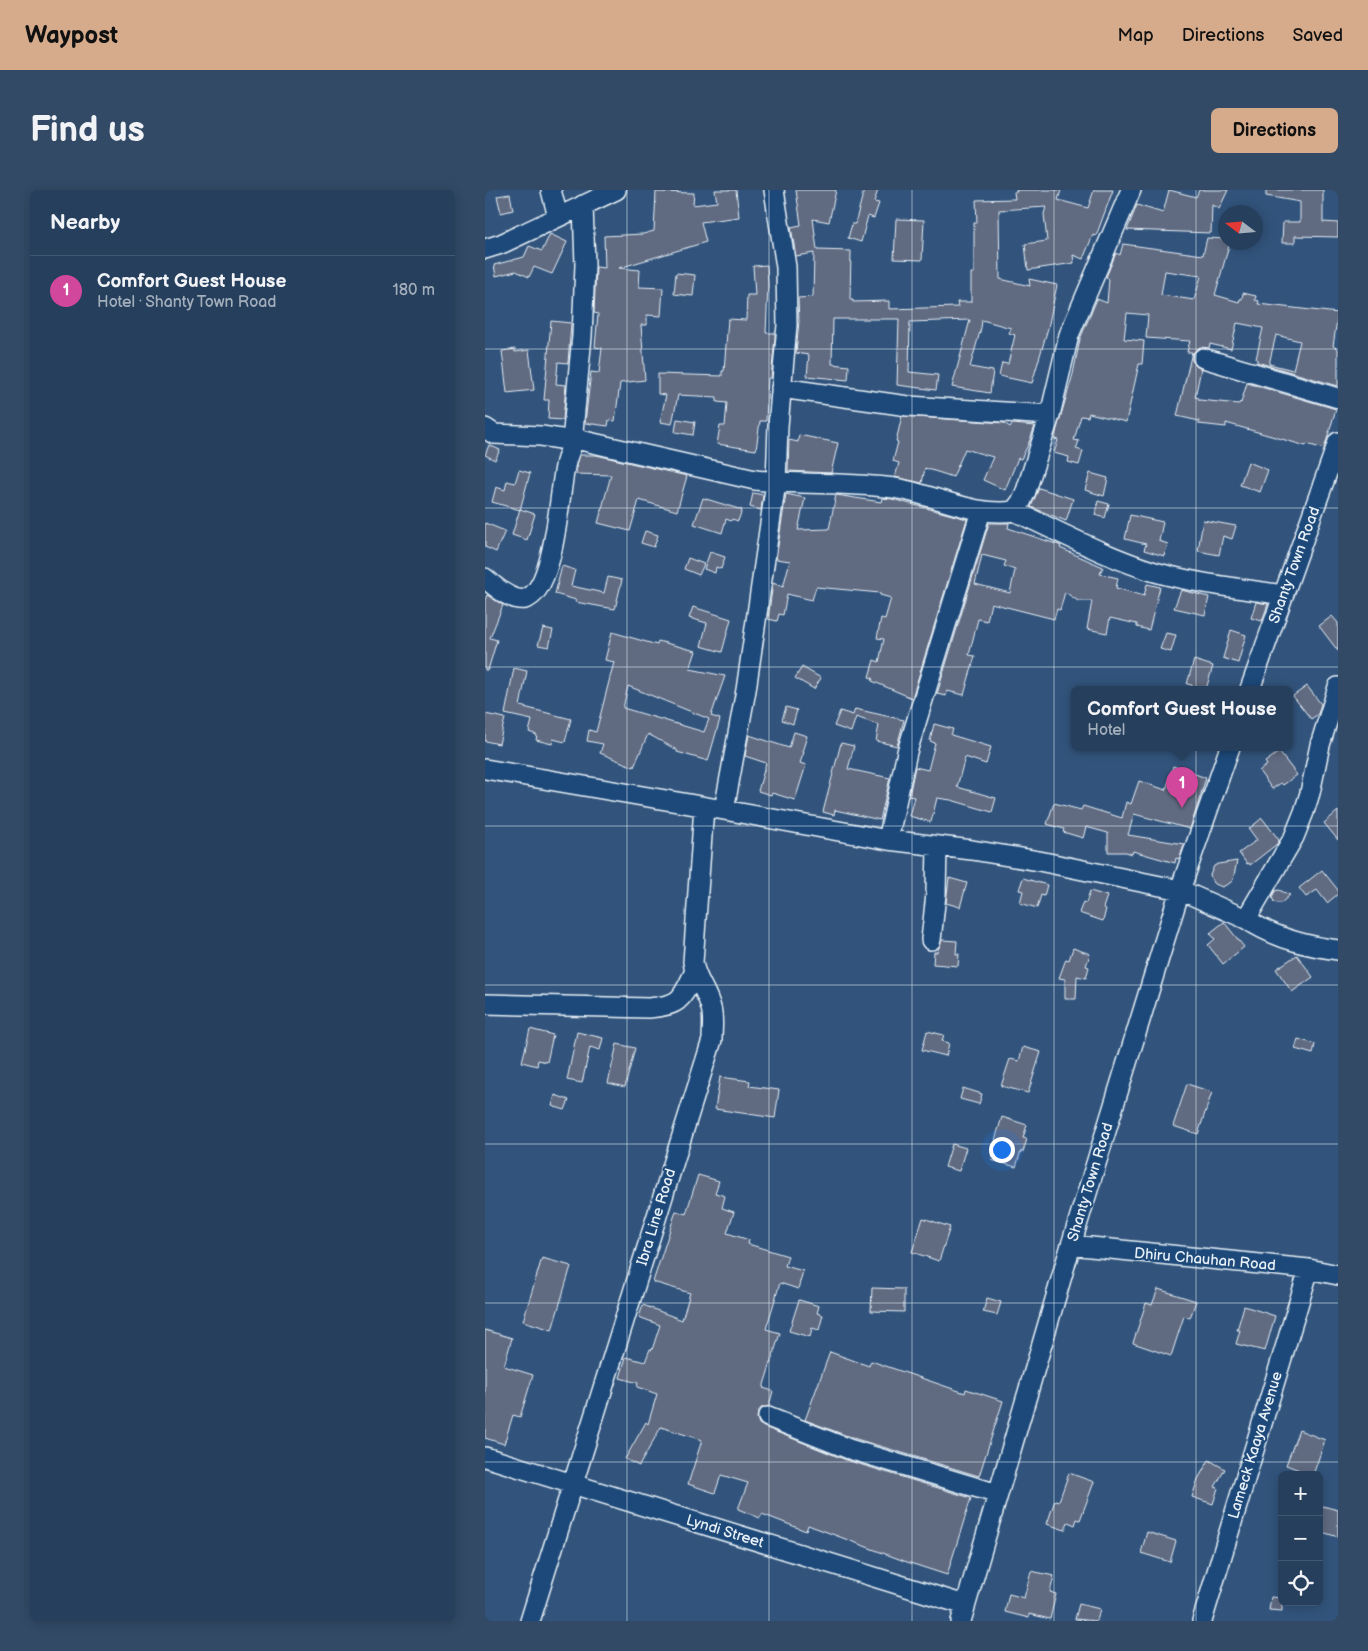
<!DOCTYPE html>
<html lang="en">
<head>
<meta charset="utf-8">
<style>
  body { margin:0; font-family:"Balsamiq Sans",sans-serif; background:#324a66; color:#f1f3f6 }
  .controls { position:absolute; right:15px; bottom:15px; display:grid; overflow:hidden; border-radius:8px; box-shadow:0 2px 12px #0003 }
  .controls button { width:45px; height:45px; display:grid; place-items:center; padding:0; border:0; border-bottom:1px solid #425872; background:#263f5d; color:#f1f3f6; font:25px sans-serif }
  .compass { position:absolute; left:733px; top:15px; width:45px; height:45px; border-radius:50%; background:#263f5d; box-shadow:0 2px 12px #0003; rotate:286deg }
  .you { position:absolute; left:516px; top:959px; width:18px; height:18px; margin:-12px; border:4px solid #fff; border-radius:50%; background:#1a73e8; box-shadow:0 0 0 8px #1a73e833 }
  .badge { display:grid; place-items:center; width:32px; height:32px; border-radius:50%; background:#d6ab8b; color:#fff; font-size:16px; font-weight:700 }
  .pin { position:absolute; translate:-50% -41px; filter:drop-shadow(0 1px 2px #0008) }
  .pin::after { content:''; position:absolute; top:26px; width:18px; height:15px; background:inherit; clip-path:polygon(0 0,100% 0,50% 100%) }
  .popup { position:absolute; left:586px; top:496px; width:222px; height:65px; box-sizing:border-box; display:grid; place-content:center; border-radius:8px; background:#263f5d; filter:drop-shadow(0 1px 4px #0005); font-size:16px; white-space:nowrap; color:#a4afbc }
  .popup b { font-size:19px; color:#f1f3f6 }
  .popup::after { content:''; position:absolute; left:50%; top:100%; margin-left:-10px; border:10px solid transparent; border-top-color:#263f5d }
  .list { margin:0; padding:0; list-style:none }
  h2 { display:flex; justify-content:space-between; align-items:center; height:65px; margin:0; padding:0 20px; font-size:21px }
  h2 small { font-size:16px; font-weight:400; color:#a4afbc }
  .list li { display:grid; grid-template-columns:32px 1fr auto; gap:15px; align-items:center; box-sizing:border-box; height:70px; padding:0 20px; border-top:1px solid #425872 }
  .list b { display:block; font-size:19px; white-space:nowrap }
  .list p { margin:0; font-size:16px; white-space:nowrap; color:#a4afbc }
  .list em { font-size:16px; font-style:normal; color:#a4afbc }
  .icon { flex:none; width:28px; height:28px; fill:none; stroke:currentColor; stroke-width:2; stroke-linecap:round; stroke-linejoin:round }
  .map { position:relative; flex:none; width:853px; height:1431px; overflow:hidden; border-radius:8px }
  header { display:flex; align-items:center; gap:30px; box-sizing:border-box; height:70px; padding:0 25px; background:#d6ab8b; color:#111 }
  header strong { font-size:24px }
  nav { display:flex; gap:28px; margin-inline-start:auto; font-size:18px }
  .intro { display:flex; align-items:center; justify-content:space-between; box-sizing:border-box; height:120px; padding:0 30px }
  h1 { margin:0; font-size:35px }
  .button { padding:12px 22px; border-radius:8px; background:#d6ab8b; color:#111; font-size:18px; font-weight:700 }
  main { display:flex; gap:30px; padding:0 30px }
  aside { flex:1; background:#263f5d; border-radius:8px; box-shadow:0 2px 12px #0003 }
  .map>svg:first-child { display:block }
  .building { fill:#606a81; stroke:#e8f1f8; fill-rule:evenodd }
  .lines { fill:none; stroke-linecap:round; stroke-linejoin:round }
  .minor-casing { stroke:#e8f1f8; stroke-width:22 }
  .minor { stroke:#1f4a7a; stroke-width:19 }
  .grid { fill:none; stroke:#e8f1f8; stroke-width:1; stroke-opacity:0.55 }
  .labels { text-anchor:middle; stroke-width:4; stroke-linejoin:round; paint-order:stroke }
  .street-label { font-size:15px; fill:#e8f1f8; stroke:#1f4a7a }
</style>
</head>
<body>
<header>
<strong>Waypost</strong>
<nav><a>Map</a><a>Directions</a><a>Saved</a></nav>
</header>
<div class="intro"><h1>Find us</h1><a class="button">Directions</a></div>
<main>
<aside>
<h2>Nearby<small></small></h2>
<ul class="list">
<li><span class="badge" style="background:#d1479c">1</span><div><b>Comfort Guest House</b><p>Hotel · Shanty Town Road</p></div><em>180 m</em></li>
</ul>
</aside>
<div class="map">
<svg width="853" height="1431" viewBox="0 0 853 1431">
  <rect width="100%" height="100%" fill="#32547c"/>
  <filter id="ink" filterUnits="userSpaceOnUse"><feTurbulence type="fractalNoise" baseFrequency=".02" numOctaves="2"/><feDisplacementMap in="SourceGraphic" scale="10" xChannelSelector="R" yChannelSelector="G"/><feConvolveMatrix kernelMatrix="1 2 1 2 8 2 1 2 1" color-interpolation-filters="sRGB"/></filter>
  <g filter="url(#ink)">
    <path class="building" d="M 230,0 L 251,0 L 254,27 L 216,32 L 221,52 L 134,78 L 155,80 L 154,97 L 178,98 L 176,126 L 162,125 L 162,135 L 156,135 L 160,190 L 135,193 L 130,231 L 124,230 L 123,236 L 100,233 L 106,182 L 114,183 L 117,158 L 110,157 L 113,124 L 109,123 L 111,77 L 120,78 L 119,46 L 158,44 L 169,41 L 171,2 L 209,3 L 208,15 L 232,12 Z
      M 311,0 L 351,0 L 344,32 L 328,29 L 332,60 L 366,61 L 365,110 L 368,110 L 368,112 L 404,111 L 404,119 L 473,117 L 472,112 L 486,112 L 486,83 L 489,83 L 489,33 L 492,33 L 491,10 L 530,9 L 529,2 L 532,2 L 531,0 L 576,0 L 573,10 L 603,18 L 609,0 L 628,0 L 611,46 L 608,45 L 598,69 L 588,65 L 589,73 L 543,80 L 540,54 L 562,51 L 559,24 L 561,17 L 514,20 L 515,89 L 545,96 L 544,89 L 572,95 L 563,138 L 547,193 L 514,186 L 517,173 L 523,174 L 530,145 L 524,143 L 526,138 L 497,130 L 496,138 L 485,177 L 508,181 L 505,203 L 467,197 L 485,130 L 425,132 L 424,182 L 453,185 L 451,200 L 412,195 L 414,129 L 348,129 L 347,174 L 364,176 L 363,190 L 322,186 L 324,165 L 311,163 L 314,131 L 313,108 L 328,107 L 329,63 L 311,66 L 306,37 L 316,35 Z
      M 379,0 L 393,0 L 389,12 L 394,13 L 389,28 L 383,26 L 376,52 L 363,48 L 367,34 L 370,34 Z
      M 684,0 L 711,7 L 714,0 L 743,0 L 734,19 L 727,15 L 726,43 L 642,40 L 652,15 L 678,23 Z
      M 781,0 L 838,0 L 838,32 L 853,33 L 853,47 L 810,46 L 810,53 L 797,53 L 798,32 L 815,32 L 815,12 L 781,6 Z
      M 25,4 L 28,20 L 16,23 L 12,6 Z
      M 411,29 L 439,30 L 437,70 L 409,69 Z
      M 65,44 L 82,52 L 67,84 L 49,77 L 44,87 L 31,81 L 11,86 L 9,75 L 39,67 L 44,56 L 57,61 Z
      M 722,48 L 740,49 L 740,52 L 745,52 L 730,105 L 754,112 L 755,109 L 757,109 L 758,103 L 771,106 L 770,110 L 774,111 L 773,114 L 853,123 L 848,156 L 853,159 L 853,196 L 772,172 L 772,169 L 771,169 L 778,138 L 752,133 L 746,159 L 725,154 L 724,158 L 715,157 L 711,160 L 707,164 L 707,170 L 710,175 L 716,179 L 710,207 L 714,208 L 714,210 L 754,214 L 755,212 L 756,213 L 762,193 L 851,219 L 839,259 L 822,254 L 821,256 L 741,233 L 741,237 L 714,234 L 714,231 L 692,226 L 707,162 L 702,162 L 705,151 L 661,148 L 663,125 L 642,123 L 639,149 L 659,151 L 657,174 L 654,174 L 641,232 L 604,223 L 603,227 L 596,226 L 589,250 L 594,251 L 591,259 L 598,261 L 594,275 L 583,272 L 584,267 L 569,263 L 573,250 L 569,249 L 588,184 L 595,149 L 612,109 L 622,113 L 624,89 L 621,87 L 631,63 L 635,65 L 638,54 L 718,65 ZM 680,81 L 716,86 L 709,110 L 676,105 ZM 791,145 L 815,151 L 808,180 L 784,174 Z
      M 282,75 L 283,95 L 281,143 L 290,143 L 290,148 L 286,188 L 283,188 L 281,231 L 275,231 L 271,260 L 232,254 L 235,236 L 240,236 L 242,213 L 232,212 L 232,207 L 193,205 L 187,234 L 175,232 L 181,205 L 173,204 L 173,184 L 237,186 L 237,181 L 239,181 L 243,129 L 261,130 L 262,105 L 270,105 L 268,76 Z
      M 191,83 L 210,85 L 208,106 L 189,104 Z
      M 66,131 L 86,133 L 83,173 L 73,172 L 71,194 L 81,195 L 78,230 L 63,229 L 64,210 L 59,210 Z
      M 30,159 L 30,162 L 44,160 L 49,200 L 22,203 L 17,161 Z
      M 417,226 L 519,233 L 525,237 L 527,234 L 550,236 L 543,255 L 536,269 L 533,268 L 520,300 L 498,290 L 508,267 L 480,259 L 468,287 L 440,278 L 437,293 L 410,287 L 414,273 L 408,271 L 413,252 L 411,251 Z
      M 192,229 L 210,232 L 208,245 L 190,242 Z
      M 314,245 L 353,253 L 346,283 L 303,281 L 304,250 L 313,252 Z
      M 4,255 L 15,260 L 10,270 L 0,265 Z
      M 95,265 L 111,265 L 202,286 L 192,321 L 154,310 L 145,341 L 113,333 L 126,285 L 91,284 L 92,275 Z
      M 763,272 L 783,280 L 775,302 L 755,295 Z
      M 34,280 L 45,283 L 35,320 L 7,312 L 11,297 L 20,300 L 22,291 L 30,293 Z
      M 605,283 L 623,288 L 619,306 L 600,300 Z
      M 554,298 L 588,309 L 581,331 L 546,317 Z
      M 268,303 L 278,305 L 276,320 L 265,317 Z
      M 301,304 L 320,308 L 313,340 L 344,339 L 351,305 L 396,312 L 397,308 L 407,309 L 482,329 L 427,508 L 387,491 L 388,488 L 384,487 L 389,470 L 394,472 L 399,449 L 392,448 L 396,428 L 400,429 L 406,408 L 395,405 L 395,403 L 331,397 L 327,410 L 302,404 L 298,425 L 294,424 L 292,431 L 283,429 L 288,393 L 298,397 L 305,371 L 291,369 Z
      M 218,308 L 257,320 L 253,331 L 247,329 L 246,331 L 241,329 L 237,343 L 209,334 Z
      M 613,311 L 624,314 L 620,328 L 610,325 Z
      M 35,319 L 50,324 L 42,350 L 27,345 Z
      M 645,325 L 678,332 L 674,351 L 683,354 L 679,366 L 659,360 L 661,354 L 640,349 Z
      M 718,330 L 751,336 L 747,349 L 738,346 L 734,365 L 713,361 Z
      M 0,333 L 20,341 L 11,362 L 0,357 Z
      M 504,333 L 524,333 L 523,338 L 574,355 L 576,356 L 575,358 L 618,377 L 615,384 L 633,388 L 631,398 L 659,406 L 662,394 L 675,397 L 664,440 L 652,437 L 652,434 L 625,428 L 622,443 L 602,439 L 607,411 L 593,411 L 580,402 L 575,420 L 572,419 L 569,429 L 506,413 L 502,431 L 493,429 L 484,465 L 490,466 L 479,505 L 462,501 L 461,506 L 452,504 ZM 497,365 L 521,371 L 519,376 L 530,380 L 525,403 L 490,394 Z
      M 160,341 L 173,345 L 169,357 L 156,353 Z
      M 225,362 L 240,367 L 236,379 L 231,377 L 230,383 L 219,379 Z
      M 203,368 L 219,374 L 214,385 L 199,379 Z
      M 77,376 L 90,380 L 86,396 L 119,403 L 123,387 L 137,390 L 130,419 L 90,412 L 91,410 L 70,404 Z
      M 696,400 L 724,407 L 720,425 L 689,418 Z
      M 2,405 L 18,415 L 5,448 L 12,450 L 3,480 L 0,480 L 0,410 Z
      M 771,412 L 783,414 L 777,431 L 766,428 Z
      M 208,417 L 246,429 L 237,462 L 216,456 L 222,433 L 204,428 Z
      M 847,426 L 853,433 L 853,461 L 834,436 Z
      M 58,438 L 68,440 L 64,457 L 53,455 Z
      M 746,440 L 761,445 L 753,473 L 738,468 Z
      M 127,442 L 172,455 L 173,451 L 211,461 L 205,479 L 240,486 L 226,526 L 235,529 L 223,571 L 192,562 L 192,560 L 163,544 L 149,577 L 115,563 L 118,554 L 102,551 L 104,540 L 111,542 L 129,472 L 120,470 ZM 143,496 L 224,529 L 219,542 L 138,518 Z
      M 681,443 L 691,445 L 686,462 L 675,459 Z
      M 709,470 L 728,476 L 721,499 L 706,499 L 707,495 L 702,494 Z
      M 317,477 L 336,488 L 329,499 L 310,488 Z
      M 29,478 L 42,481 L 35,516 L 86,529 L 80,552 L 68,549 L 67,554 L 51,550 L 52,545 L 44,542 L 47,530 L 20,524 Z
      M 822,496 L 836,514 L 833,524 L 826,529 L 808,506 Z
      M 301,517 L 312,520 L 308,534 L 297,530 Z
      M 370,519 L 419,530 L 412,556 L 391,551 L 394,535 L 371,527 L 366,542 L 349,536 L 355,521 L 368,525 Z
      M 0,524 L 20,528 L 14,554 L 0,551 Z
      M 449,534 L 468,539 L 466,545 L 506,557 L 501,574 L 480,567 L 472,597 L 511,608 L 507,622 L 466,610 L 452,608 L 446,632 L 424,626 L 429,607 L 424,606 L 430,577 L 443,580 L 450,553 L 445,551 Z
      M 309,542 L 322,546 L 317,562 L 319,562 L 315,573 L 321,575 L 310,610 L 287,603 L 286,605 L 273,601 L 281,573 L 260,566 L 264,545 L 304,558 Z
      M 356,553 L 369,556 L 363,579 L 405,588 L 395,630 L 350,620 L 349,625 L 338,622 Z
      M 794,562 L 812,585 L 798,595 L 796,593 L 787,599 L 774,581 L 782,575 L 780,572 Z
      M 688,576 L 721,588 L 705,639 L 649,624 L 643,645 L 699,654 L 694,669 L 691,668 L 690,673 L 648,661 L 647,664 L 641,662 L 623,662 L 623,643 L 601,637 L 598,648 L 578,642 L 579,639 L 562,634 L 569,613 L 596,620 L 598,616 L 637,628 L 641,612 L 646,614 L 654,591 L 681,600 Z
      M 853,621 L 853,650 L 839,633 Z
      M 777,628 L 794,650 L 792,654 L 765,675 L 764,673 L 762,674 L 754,663 L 772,650 L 764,639 Z
      M 752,671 L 748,690 L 745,693 L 737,697 L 728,693 L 725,685 L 729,676 L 733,674 Z
      M 837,680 L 853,700 L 853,704 L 842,713 L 832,700 L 821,707 L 814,698 Z
      M 464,688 L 482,693 L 475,717 L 461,713 Z
      M 538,688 L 562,695 L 559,706 L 556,705 L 552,718 L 535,713 L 538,701 L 534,700 Z
      M 794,700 L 805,705 L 796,713 L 792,713 L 789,712 L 787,707 L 790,701 Z
      M 605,701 L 622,706 L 618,718 L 621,719 L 618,731 L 594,723 L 598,712 L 601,713 Z
      M 739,732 L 759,757 L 738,774 L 723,755 L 730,749 L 725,743 Z
      M 457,750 L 472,751 L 471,764 L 474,764 L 473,776 L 448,774 L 449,762 L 452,762 Z
      M 588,758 L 605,764 L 601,776 L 604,777 L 601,788 L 592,786 L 591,809 L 580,809 L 580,789 L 574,788 L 581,769 L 584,770 Z
      M 812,765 L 828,787 L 807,802 L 791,779 Z
      M 45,839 L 68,845 L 62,872 L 53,870 L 52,876 L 37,872 Z
      M 442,841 L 459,845 L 457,851 L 464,853 L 461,866 L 437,860 Z
      M 92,842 L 118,848 L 115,860 L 105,857 L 97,893 L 82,890 Z
      M 813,849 L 830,854 L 828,864 L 810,859 Z
      M 132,854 L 150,858 L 140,897 L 123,893 Z
      M 538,857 L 556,862 L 543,903 L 516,896 L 525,869 L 534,871 Z
      M 235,887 L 265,891 L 264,896 L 294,900 L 290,928 L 230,919 Z
      M 702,894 L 727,902 L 713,944 L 688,936 Z
      M 478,898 L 497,904 L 494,914 L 475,909 Z
      M 70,905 L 84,910 L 80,920 L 67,916 Z
      M 517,927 L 542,935 L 538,948 L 542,949 L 538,962 L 536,961 L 531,977 L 506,970 L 512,951 L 510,950 Z
      M 467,954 L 481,958 L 474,981 L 460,977 Z
      M 213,985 L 234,991 L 230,1003 L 240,1006 L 237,1018 L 249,1022 L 242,1043 L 264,1050 L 263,1054 L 303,1066 L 300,1076 L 318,1081 L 313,1099 L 295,1093 L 281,1139 L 295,1143 L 278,1198 L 288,1201 L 284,1216 L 276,1218 L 273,1222 L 272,1228 L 274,1234 L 279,1237 L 361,1270 L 486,1308 L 462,1385 L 422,1372 L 323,1335 L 321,1341 L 277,1324 L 275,1328 L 253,1319 L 263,1293 L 236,1285 L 230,1303 L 203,1294 L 217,1250 L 176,1237 L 154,1276 L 140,1269 L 161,1232 L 163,1234 L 172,1204 L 152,1197 L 153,1193 L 135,1188 L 141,1167 L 160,1172 L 165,1159 L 167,1160 L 175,1135 L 154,1127 L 158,1115 L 197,1130 L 205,1103 L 168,1092 L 191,1021 L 201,1024 Z
      M 438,1028 L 465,1037 L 454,1071 L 427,1062 Z
      M 57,1068 L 86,1076 L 67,1140 L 38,1131 Z
      M 387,1098 L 419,1099 L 419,1122 L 386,1121 Z
      M 673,1099 L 711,1111 L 705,1128 L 699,1126 L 686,1166 L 648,1153 L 661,1113 L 667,1115 Z
      M 502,1108 L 516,1112 L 512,1125 L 498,1122 Z
      M 314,1110 L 334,1116 L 332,1123 L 338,1125 L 334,1140 L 327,1138 L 325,1147 L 304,1141 Z
      M 759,1116 L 790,1126 L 780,1161 L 751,1154 L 755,1140 L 752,1140 Z
      M 0,1140 L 27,1148 L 19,1176 L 48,1185 L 35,1227 L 28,1225 L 19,1254 L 0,1248 Z
      M 345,1162 L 384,1176 L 386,1171 L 480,1203 L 481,1199 L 518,1211 L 494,1286 L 368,1248 L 320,1230 Z
      M 814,1240 L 840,1250 L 828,1285 L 801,1275 Z
      M 724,1270 L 740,1279 L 730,1297 L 733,1298 L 728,1314 L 707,1307 L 713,1289 Z
      M 584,1283 L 609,1292 L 595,1330 L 592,1329 L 590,1335 L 583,1332 L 580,1340 L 562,1334 L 570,1310 L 574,1311 Z
      M 834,1315 L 853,1320 L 853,1347 L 834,1341 Z
      M 662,1342 L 691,1351 L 685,1372 L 656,1363 Z
      M 546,1381 L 569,1386 L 565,1402 L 571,1404 L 565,1429 L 544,1424 L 544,1428 L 520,1422 L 524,1404 L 539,1408 Z
      M 786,1407 L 797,1408 L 797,1421 L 784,1420 Z
      M 594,1414 L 615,1419 L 612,1431 L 590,1429 Z"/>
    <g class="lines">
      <defs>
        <path id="minor" d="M 66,0 L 73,27
          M 98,15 L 100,75 L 97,146 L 88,241 L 91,247 L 95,250 L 270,290 C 316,295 363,292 409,298 C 449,304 488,327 529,321 L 536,312 L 541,301 L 565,225 L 584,145 L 646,0
          M 0,59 L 16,54 L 131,0
          M 718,168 L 853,208
          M 296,198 L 423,216 L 565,225
          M 0,238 L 9,244 L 56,246 L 89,251
          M 529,321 C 575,342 621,367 670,382 C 712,394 755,398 798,405
          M 0,388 C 9,396 27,412 40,409 C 71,400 74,299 81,272 C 83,264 87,255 91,247
          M 853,497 L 835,555 L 825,603 L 819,622 L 809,647 L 761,729 C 789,748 820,756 853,760
          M 765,499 L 853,252
          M 0,579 L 239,620 L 403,650 L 487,660 L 554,671 L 695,700 L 761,729
          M 239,620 L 261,500 L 291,292 L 293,236 L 302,135 L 301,77 L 289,0
          M 403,650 L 422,562 L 496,321
          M 446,750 L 451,704 L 452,656
          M 0,814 L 164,818 C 196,815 196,810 209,783
          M 586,1055 L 824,1079 L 853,1085
          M 283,1227 L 364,1259 L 513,1304
          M 0,1267 L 480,1415
          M 45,1431 L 227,850 C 227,839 229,828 226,818 C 222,801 210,789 208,772 L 219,617
          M 476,1431 L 586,1055 L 695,700 L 745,557
          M 717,1431 L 824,1079"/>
      </defs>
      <use href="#minor" class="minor-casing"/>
      <use href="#minor" class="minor"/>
    </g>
  </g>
  <path class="grid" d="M 142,0 L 142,1431M 284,0 L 284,1431M 427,0 L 427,1431M 569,0 L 569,1431M 711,0 L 711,1431M 0,159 L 853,159M 0,318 L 853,318M 0,477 L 853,477M 0,636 L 853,636M 0,795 L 853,795M 0,954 L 853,954M 0,1113 L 853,1113M 0,1272 L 853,1272"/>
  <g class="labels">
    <g class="street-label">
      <text transform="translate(809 375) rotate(-70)" y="5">Shanty Town Road</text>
      <text transform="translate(605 992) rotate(-73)" y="5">Shanty Town Road</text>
      <text transform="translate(171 1027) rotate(-73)" y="5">Ibra Line Road</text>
      <text transform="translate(720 1069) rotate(5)" y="5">Dhiru Chauhan Road</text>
      <text transform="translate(770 1255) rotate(-73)" y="5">Lameck Kaaya Avenue</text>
      <text transform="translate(240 1341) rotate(17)" y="5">Lyndi Street</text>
    </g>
  </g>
</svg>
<div class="controls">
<button>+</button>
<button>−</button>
<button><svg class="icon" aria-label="locate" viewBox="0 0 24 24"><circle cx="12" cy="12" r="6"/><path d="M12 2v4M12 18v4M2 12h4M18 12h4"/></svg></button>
</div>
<svg class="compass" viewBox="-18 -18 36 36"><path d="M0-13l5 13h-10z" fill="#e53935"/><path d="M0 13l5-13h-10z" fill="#a4afbc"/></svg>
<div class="you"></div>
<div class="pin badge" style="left:697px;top:618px;background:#d1479c">1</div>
<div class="popup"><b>Comfort Guest House</b>Hotel</div>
</div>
</main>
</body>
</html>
